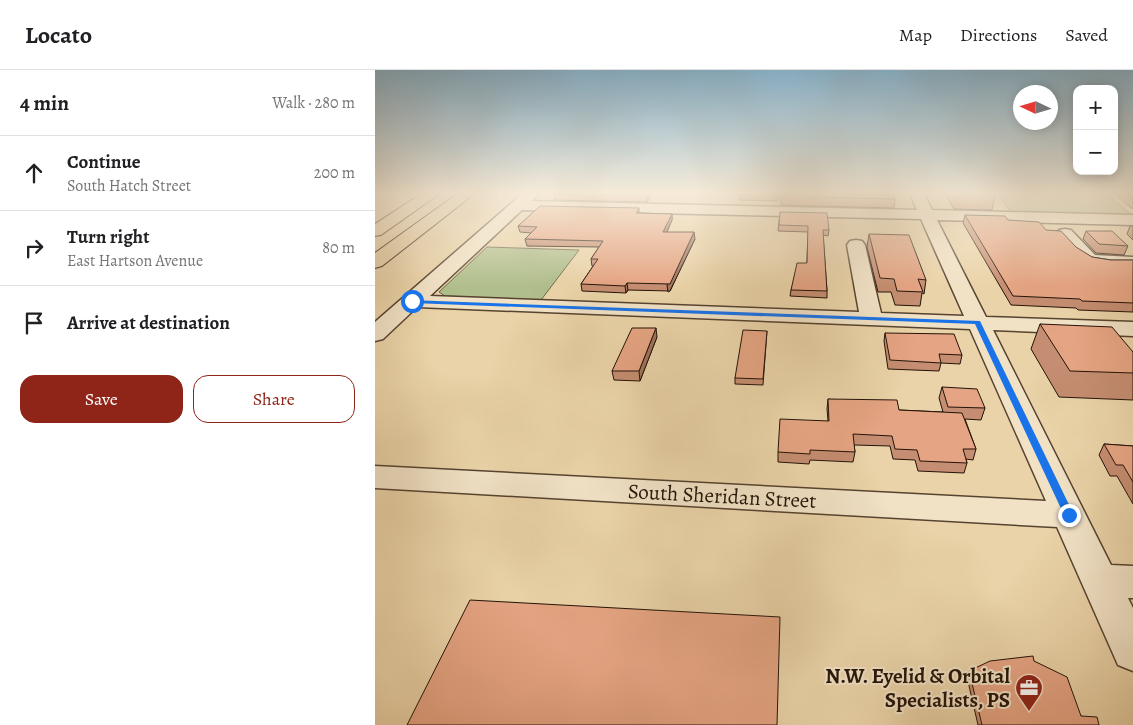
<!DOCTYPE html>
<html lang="en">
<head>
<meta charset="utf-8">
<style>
  body { margin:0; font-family:Alegreya,serif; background:#f2f2f2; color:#202124 }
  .controls { position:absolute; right:15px; top:15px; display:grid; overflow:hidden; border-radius:10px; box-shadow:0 2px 12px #0003 }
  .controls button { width:45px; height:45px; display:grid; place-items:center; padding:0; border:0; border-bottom:1px solid #e0e0e0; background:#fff; color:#202124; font:25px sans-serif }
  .compass { position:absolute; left:638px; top:15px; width:45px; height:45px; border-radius:50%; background:#fff; box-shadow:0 2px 12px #0003; rotate:274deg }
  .stop { position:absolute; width:15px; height:15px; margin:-11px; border:4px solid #1a73e8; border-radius:50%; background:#fff }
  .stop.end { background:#1a73e8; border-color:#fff; box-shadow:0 1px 5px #0008 }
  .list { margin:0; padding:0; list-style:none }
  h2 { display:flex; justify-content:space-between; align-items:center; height:65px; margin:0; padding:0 20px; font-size:21px }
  h2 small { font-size:16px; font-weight:400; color:#757577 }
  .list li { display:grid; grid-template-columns:32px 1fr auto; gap:15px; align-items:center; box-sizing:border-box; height:75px; padding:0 20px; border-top:1px solid #e0e0e0 }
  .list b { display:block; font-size:19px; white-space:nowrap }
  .list p { margin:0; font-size:16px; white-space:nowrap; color:#757577 }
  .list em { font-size:16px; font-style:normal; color:#757577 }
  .actions { display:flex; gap:10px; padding:15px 20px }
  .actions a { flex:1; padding:11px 0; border:1px solid #8f2418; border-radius:15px; text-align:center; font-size:18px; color:#8f2418 }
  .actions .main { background:#8f2418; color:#fff }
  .icon { flex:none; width:28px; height:28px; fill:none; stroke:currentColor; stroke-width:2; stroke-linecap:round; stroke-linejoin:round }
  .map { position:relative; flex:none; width:758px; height:655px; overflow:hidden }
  header { display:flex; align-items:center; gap:30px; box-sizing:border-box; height:70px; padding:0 25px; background:#fff; border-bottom:1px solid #e0e0e0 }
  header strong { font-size:24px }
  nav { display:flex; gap:28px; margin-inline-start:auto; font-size:18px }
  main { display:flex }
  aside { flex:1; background:#fff }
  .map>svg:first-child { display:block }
  .green { fill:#b0be8c; stroke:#6a684a }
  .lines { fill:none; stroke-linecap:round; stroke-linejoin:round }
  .minor-casing { stroke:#564330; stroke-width:3 }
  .highway-casing { stroke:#241308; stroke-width:2 }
  .minor { fill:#f1e2c6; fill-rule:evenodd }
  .highway { fill:#ead3a8; fill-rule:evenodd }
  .wall { fill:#c58d71; stroke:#241308 }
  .shaded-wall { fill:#a0735c; stroke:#241308 }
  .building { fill:#e5a483; stroke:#241308 }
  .route { fill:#1a73e8 }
  .labels { text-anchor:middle; stroke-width:4; stroke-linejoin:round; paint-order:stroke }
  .near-street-label { font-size:21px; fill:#241308; stroke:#f1e2c6 }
  .near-poi-label { font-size:21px; font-weight:bold; fill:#241308; stroke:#f1e2c6; text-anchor:end }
</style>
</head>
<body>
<header>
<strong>Locato</strong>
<nav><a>Map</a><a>Directions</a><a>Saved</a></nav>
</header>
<main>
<aside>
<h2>4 min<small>Walk · 280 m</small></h2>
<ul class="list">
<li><svg class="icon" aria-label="ahead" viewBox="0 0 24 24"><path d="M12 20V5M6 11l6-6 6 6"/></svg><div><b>Continue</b><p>South Hatch Street</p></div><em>200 m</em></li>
<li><svg class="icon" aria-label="right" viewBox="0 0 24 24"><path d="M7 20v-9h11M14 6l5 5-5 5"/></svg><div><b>Turn right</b><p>East Hartson Avenue</p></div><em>80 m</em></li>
<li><svg class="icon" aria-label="arrive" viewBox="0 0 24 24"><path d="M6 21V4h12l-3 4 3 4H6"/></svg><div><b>Arrive at destination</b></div></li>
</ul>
<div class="actions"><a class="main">Save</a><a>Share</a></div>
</aside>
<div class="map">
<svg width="758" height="655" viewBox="0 0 758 655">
  <rect width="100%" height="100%" fill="#ead3a8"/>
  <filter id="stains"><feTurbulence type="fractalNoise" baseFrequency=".004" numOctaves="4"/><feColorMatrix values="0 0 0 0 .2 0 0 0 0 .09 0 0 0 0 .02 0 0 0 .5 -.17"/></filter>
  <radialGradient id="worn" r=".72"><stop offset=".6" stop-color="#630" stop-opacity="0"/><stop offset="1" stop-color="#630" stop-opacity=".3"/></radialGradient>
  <path class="green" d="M 622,124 L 731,124 L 758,146 L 639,145 Z
    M 112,177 L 204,180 L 166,230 L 70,226 L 64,222 Z"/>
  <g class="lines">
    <defs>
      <path id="minor" d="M 147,124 L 163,124 L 157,131 L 542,140 L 535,124 L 549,124 L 557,140 L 758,145 L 758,155 L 562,150 L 611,247 L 758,252 L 758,266 L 618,260 L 736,495 L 758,496 L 758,528 L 753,528 L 758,538 L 758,601 L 743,595 L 682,457 L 0,418 L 0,396 L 671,431 L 595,259 L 42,237 L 8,269 L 0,271 L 0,252 ZM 147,140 L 546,149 L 589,246 L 506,243 L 490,175 L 487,171 L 481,170 L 475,171 L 472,175 L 484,242 L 55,226 Z
        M 690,159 L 696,160 L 720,185 L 758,187 L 758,197 C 718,196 707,200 682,164 L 684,160 Z"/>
      <path id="highway" d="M 46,124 L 64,124 L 6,165 L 0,166 L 0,154 Z
        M 82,124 L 99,124 L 7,196 L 0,198 L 0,183 Z"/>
    </defs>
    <use href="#minor" class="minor-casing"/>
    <use href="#highway" class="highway-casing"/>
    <use href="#minor" class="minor"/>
    <use href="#highway" class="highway"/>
  </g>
  <path class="wall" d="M 179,124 L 277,124 L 272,132 L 180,130 Z
    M 364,124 L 404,124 L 403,131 L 364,130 Z
    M 406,124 L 520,129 L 519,138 L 406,135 Z
    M 570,124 L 620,124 L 620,125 L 617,140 L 579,139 Z
    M 739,124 L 758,124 L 758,139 Z
    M 264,138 L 264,143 L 297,144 L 297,150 L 292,162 L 320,169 L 295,221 L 253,220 L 251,223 L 207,221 L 206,214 L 218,196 L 217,196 L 216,189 L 224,177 L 152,176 L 150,169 L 156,163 L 145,162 L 143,156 Z
    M 405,142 L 454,160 L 453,166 L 448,165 L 452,221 L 452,228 L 415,226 L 416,220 L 432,193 L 433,162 L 403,161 Z
    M 590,145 L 633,150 L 671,160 L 717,187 L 736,190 L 758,190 L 758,242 L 703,240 L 701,238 L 636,235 L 588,153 Z
    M 755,156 L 758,156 L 758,170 L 752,164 Z
    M 711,161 L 753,176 L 749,185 L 721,183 L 708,169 Z
    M 494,164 L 551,210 L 549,224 L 547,223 L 545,236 L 520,235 L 516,222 L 503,222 L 492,177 Z
    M 665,254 L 758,282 L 758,330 L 684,327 L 656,279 Z
    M 392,261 L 388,315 L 360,314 L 360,308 Z
    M 510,263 L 587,285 L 585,294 L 566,293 L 564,301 L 513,299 L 509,271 Z
    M 282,267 L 265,311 L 239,310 L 237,301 Z
    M 567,317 L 610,338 L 606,350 L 590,349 L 601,379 L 598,390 L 591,389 L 592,393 L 589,403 L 543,401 L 540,390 L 518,389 L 515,376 L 479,375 L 480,382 L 478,392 L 435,390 L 434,394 L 403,392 L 403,382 L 453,351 L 452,339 L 453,329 L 524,340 L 568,342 L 564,328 Z
    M 729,374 L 758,376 L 758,434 L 742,406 L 735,406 L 724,385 Z
    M 659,591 L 706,646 L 724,655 L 603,655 L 592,607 L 594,601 Z"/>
  <path class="shaded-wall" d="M 272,124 L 277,124 L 272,132 Z
    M 297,144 L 297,150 L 289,168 L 288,162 Z
    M 319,162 L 320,169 L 295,221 L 293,222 L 292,215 Z
    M 252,213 L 253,220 L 251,223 L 250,216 Z
    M 281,258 L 282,267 L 265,311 L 264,301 Z"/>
  <path class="building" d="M 406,124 L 518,124 L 520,129 L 406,126 Z
    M 620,124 L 620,125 L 582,124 Z
    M 751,124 L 758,124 L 758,130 Z
    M 165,136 L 264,138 L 261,143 L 297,144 L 288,162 L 319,162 L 295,214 L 252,213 L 250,216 L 206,214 L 223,189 L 216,189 L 228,171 L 150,169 L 162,157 L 143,156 Z
    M 405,142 L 452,143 L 454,160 L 448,160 L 452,221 L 416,220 L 422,193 L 432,193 L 433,156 L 404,155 Z
    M 590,145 L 630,146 L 633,150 L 664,152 L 671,160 L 686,161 L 701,177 L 717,187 L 736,190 L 758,190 L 758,233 L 707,231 L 705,229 L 638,226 Z
    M 711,161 L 737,161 L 753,176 L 724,174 Z
    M 494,164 L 534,165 L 551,210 L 543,209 L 548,222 L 522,221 L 519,209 L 505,208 Z
    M 665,254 L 737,257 L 758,282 L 758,303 L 695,301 Z
    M 257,258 L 281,258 L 264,301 L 237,301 Z
    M 368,260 L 392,261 L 388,309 L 360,308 Z
    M 510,263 L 579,264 L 587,285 L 564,284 L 566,293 L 515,290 Z
    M 567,317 L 602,319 L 610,338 L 573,337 Z
    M 453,329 L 522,330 L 524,340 L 587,343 L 601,379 L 588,379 L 592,393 L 545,391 L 542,380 L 520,379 L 517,366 L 478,364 L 480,382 L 435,380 L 435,384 L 403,382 L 405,349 L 454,351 Z
    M 729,374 L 758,376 L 758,412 L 748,395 L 741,395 Z
    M 95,530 L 405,547 L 402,655 L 32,655 Z
    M 658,586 L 659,591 L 692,607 L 706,646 L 722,647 L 724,655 L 607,655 L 594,601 L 615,591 Z"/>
  <linearGradient id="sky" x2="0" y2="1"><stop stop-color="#88b5d0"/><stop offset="0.57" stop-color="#f6ebd8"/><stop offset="1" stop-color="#f6ebd8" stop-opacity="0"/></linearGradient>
  <rect width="758" height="216" fill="url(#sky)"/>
  <path class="route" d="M 34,230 L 605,251 L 699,445 L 694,449 L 689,445 L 600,254 L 37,233 L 34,232 Z"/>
  <defs>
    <symbol id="office-pin" viewBox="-11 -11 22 30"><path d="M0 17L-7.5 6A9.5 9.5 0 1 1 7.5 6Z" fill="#8f2418" stroke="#f1e2c6"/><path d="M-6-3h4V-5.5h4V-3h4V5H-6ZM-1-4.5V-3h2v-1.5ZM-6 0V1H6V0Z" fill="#fff"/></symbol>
  </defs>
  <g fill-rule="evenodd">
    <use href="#office-pin" x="638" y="602" width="32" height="43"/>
  </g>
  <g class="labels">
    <g class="near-street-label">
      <text transform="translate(347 426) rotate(3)" y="7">South Sheridan Street</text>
    </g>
    <g class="near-poi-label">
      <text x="635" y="613">N.W. Eyelid &amp; Orbital<tspan x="635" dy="24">Specialists, PS</tspan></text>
    </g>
  </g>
  <rect width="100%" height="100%" filter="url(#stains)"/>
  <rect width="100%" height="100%" fill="url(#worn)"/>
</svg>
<div class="controls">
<button>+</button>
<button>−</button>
</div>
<svg class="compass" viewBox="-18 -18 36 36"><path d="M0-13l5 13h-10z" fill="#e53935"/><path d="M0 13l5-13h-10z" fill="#757577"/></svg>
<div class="stop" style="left:37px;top:231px"></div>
<div class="stop end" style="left:694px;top:445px"></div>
</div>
</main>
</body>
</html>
